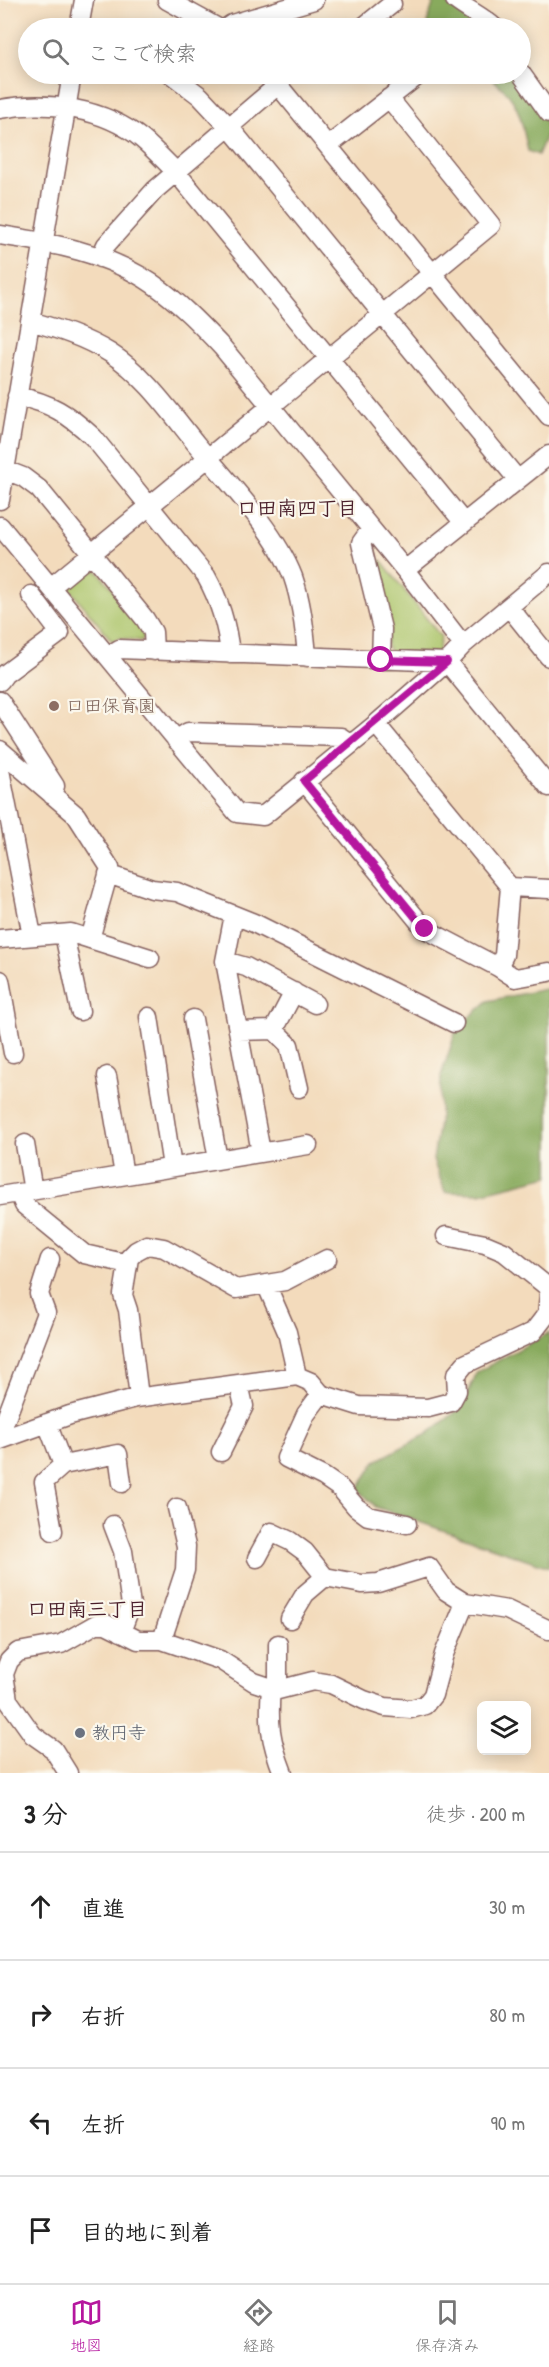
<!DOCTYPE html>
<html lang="ja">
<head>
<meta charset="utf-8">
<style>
  body { margin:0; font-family:"Patrick Hand","Klee One",sans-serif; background:#f6f6f6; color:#222 }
  .controls { position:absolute; right:18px; bottom:18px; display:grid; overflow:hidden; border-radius:9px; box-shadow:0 3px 15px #0003 }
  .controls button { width:54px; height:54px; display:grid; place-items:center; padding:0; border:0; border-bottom:2px solid #e0e0e0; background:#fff; color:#222; font:30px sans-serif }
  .stop { position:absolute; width:18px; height:18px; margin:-14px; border:4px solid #b5179e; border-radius:50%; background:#fff }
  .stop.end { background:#b5179e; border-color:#fff; box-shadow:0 2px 6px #0008 }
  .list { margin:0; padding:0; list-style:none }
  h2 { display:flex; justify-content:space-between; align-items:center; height:78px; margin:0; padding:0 24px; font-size:26px }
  h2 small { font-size:20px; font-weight:400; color:#767676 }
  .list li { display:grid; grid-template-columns:39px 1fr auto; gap:18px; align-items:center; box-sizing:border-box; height:108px; padding:0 24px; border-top:2px solid #e0e0e0 }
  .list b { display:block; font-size:22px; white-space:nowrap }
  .list em { font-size:20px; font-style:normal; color:#767676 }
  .icon { flex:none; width:33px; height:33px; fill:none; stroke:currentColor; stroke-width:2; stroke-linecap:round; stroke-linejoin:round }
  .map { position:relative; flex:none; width:549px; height:1773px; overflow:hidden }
  .search { position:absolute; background:#fff; box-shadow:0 3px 15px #0003; left:18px; right:18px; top:18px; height:66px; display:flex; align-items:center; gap:15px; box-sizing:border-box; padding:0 21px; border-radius:33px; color:#767676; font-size:22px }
  .sheet { height:510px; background:#fff }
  nav { display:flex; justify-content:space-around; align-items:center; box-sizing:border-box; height:84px; border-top:2px solid #e0e0e0; background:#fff; font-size:16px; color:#767676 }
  nav a { display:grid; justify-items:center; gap:3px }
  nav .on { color:#b5179e }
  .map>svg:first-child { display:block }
  .green { fill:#abc469; stroke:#7a724a; stroke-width:1.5 }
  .forest { fill:#88aa5d; stroke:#696444; stroke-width:1.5 }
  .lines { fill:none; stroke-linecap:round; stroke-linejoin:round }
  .minor-casing { stroke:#85615e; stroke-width:21 }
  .minor { stroke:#fff; stroke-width:18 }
  .route { stroke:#b5179e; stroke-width:8 }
  .education-dot { fill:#8d6e63; stroke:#fbf7ec; stroke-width:2 }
  .worship-dot { fill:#6b7280; stroke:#fbf7ec; stroke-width:2 }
  .labels { text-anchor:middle; stroke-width:4.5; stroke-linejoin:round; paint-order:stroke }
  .education-label { font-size:18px; fill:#785e54; stroke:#fbf7ec; text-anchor:start }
  .worship-label { font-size:18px; fill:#5b616d; stroke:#fbf7ec; text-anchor:start }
  .neighbourhood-label { font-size:20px; font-weight:bold; fill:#4a1f2b; stroke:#fbf7ec }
</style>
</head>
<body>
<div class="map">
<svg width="549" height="1773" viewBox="0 0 549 1773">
  <rect width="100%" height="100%" fill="#fbf7ec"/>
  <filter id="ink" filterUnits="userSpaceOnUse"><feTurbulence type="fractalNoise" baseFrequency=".0167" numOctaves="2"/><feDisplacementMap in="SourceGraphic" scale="12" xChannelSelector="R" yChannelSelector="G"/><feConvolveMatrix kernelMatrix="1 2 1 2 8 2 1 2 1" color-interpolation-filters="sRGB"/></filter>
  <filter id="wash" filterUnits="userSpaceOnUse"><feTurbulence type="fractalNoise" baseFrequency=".008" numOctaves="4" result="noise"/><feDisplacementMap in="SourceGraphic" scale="24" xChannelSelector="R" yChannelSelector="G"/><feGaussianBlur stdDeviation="1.35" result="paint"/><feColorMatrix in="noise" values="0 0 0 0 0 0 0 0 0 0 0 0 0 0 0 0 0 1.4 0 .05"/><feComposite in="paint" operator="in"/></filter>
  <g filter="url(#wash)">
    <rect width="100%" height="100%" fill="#f3dbbc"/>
    <path class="green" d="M 381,560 L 441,637 L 438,653 L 392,653 L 387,647 L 386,615 L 376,564 Z
      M 95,568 L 137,618 L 145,636 L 141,641 L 120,638 L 112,641 L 69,588 Z"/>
    <path class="forest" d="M 430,0 L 443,0 L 480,28 L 433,28 L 427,23 L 433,4 Z
      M 486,74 L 511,74 L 543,114 L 548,131 L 538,155 L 528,151 C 519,111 520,100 486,74 Z
      M 545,989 L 549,991 L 549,1176 L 480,1193 L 445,1192 L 433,1160 L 440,1116 L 441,1076 L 457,1028 L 488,1001 Z
      M 549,1333 L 549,1567 L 376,1507 L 358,1489 L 376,1461 L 427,1434 L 462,1407 L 477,1372 Z"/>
  </g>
  <g filter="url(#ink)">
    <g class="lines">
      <defs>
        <path id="minor" d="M 167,0 L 218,28
          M 455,0 C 469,11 482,16 495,28
          M 79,28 L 84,0
          M 226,28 L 232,24 L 314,0
          M 362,28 L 392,4
          M 520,72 L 549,113
          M 171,74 L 200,96 L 230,128 L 518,480
          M 266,74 L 278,85 L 549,416
          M 0,109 C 47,100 104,108 142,139 C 154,149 165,161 176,172 L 464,523
          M 328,146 L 420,74
          M 0,235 C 53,243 108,253 153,284 C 179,302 200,324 222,347 L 405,570 L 463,645
          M 100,258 L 106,245 L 155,190 L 278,85
          M 30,321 C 58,329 84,337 110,353 C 145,375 171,413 197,445 C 228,482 276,532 293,577 C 302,603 305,630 307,657
          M 17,396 C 51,403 68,414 93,437 L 206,576 C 220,601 227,624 230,654
          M 5,470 L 23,477 L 39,489 L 145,619 L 153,632 L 154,651
          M 0,500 L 72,74
          M 0,526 L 237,813 L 263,816 L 376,724 L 447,662 L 463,645 L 549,573
          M 371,529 L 361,543 L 382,629 L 381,660
          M 405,570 L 549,455
          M 51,587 L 491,225 L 389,98
          M 509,607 L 549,657
          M 108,656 L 119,649 L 447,662 L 549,787
          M 0,681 L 5,674 L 60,633 L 31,595
          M 0,701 L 55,786 L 52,795
          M 376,724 L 510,887 L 549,889
          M 176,740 L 188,732 L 341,737 L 351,744
          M 0,750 L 76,815 L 110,868 L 90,939
          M 0,770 L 32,936
          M 304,781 L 425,929 L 498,967 L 515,978 L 549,972
          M 108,874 L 152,889 L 177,892 L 254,923 L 454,1023
          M 234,915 L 225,961 L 261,1152
          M 64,934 L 80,1011
          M 0,939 L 71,933 L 150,958
          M 225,961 L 246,967 L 315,1004
          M 498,967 L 504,955 L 510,887
          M 0,980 L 13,1053
          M 149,1017 L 172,1167
          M 193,1019 L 218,1160
          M 274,1030 L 294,992
          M 238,1031 L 274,1030 L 289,1045 L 299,1088
          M 107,1076 L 124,1175
          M 25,1144 L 33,1191
          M 19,1193 L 24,1205 L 84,1254 L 128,1264
          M 0,1196 L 308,1145
          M 446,1236 L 485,1244 L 504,1252 L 549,1288
          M 266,1284 L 287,1332 L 297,1376
          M 321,1394 L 306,1414 L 286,1458 L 324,1477 L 340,1488 L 356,1507 L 368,1516 L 407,1524
          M 139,1397 L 128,1310 L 123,1295 L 129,1258 L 136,1251 L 147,1245 L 164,1248 L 236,1289 L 285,1281 L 327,1259
          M 47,1423 L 63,1465
          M 0,1440 L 70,1415 L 136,1398 L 297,1376 L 311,1382 L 321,1394 L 359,1406 L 428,1408 L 451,1402 L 457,1391 L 456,1375 L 465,1364 L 533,1332 L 547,1314 L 549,1294
          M 0,1440 L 2,1429 L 46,1313 L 39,1294 L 50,1259
          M 221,1452 L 244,1406 L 239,1384
          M 113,1525 L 123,1551 L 131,1605 L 121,1632
          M 53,1531 L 44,1482 L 63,1465 L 118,1454 L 122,1483
          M 257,1558 L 271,1532 L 290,1541 L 305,1552 L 325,1577 L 362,1584 L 378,1583 L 429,1567 L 446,1591 L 465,1603 L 507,1610 L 549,1630
          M 290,1619 L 305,1594 L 325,1577
          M 162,1640 L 185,1570 L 186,1546 L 177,1508
          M 271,1688 C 268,1723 270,1740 283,1773
          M 278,1690 L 278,1644
          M 68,1773 L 53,1749 L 33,1735 L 8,1700 L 4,1674 L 9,1661 L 18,1652 L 61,1644 L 96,1624 L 106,1624 L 138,1640 L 162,1640 L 220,1660 L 254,1682 L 278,1690 L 313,1681 L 331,1684 L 364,1700 L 385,1707 L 411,1709 L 425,1705 L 433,1695 L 444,1654 L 465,1603"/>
      </defs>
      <use href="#minor" class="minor-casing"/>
      <use href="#minor" class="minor"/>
    </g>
  </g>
  <g class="lines" filter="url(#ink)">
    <path class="route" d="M 381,660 L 447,662 L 304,781 L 425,929"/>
  </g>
  <circle class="education-dot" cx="54" cy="706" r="6"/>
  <circle class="worship-dot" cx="80" cy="1733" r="6"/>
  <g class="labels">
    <g class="education-label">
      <text x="66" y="712">口田保育園</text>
    </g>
    <g class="worship-label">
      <text x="92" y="1739">教円寺</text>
    </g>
    <g class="neighbourhood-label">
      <text x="297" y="515">口田南四丁目</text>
      <text x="87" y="1616">口田南三丁目</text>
    </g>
  </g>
</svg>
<div class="controls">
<button><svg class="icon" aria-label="layers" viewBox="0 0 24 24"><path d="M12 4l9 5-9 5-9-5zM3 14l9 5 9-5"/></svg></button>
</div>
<div class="stop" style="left:381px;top:660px"></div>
<div class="stop end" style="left:425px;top:929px"></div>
<div class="search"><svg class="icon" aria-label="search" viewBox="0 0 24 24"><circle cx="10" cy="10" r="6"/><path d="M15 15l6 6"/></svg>ここで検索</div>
</div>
<section class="sheet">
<h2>3 分<small>徒歩 · 200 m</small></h2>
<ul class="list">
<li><svg class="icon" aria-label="ahead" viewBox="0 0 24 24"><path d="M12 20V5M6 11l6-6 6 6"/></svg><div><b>直進</b></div><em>30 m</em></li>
<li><svg class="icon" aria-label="right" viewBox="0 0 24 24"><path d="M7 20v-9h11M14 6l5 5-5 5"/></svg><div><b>右折</b></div><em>80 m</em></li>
<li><svg class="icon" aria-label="left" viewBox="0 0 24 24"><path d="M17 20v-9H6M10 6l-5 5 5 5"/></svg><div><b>左折</b></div><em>90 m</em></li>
<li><svg class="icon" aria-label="arrive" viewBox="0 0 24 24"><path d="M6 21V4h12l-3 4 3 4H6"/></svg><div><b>目的地に到着</b></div></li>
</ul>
</section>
<nav>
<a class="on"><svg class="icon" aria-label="map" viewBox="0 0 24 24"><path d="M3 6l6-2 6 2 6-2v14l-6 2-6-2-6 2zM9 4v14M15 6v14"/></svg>地図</a>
<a><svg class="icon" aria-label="directions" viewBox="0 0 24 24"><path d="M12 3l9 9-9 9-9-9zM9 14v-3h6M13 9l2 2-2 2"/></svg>経路</a>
<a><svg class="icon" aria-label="saved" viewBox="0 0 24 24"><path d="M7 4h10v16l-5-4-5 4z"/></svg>保存済み</a>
</nav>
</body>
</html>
